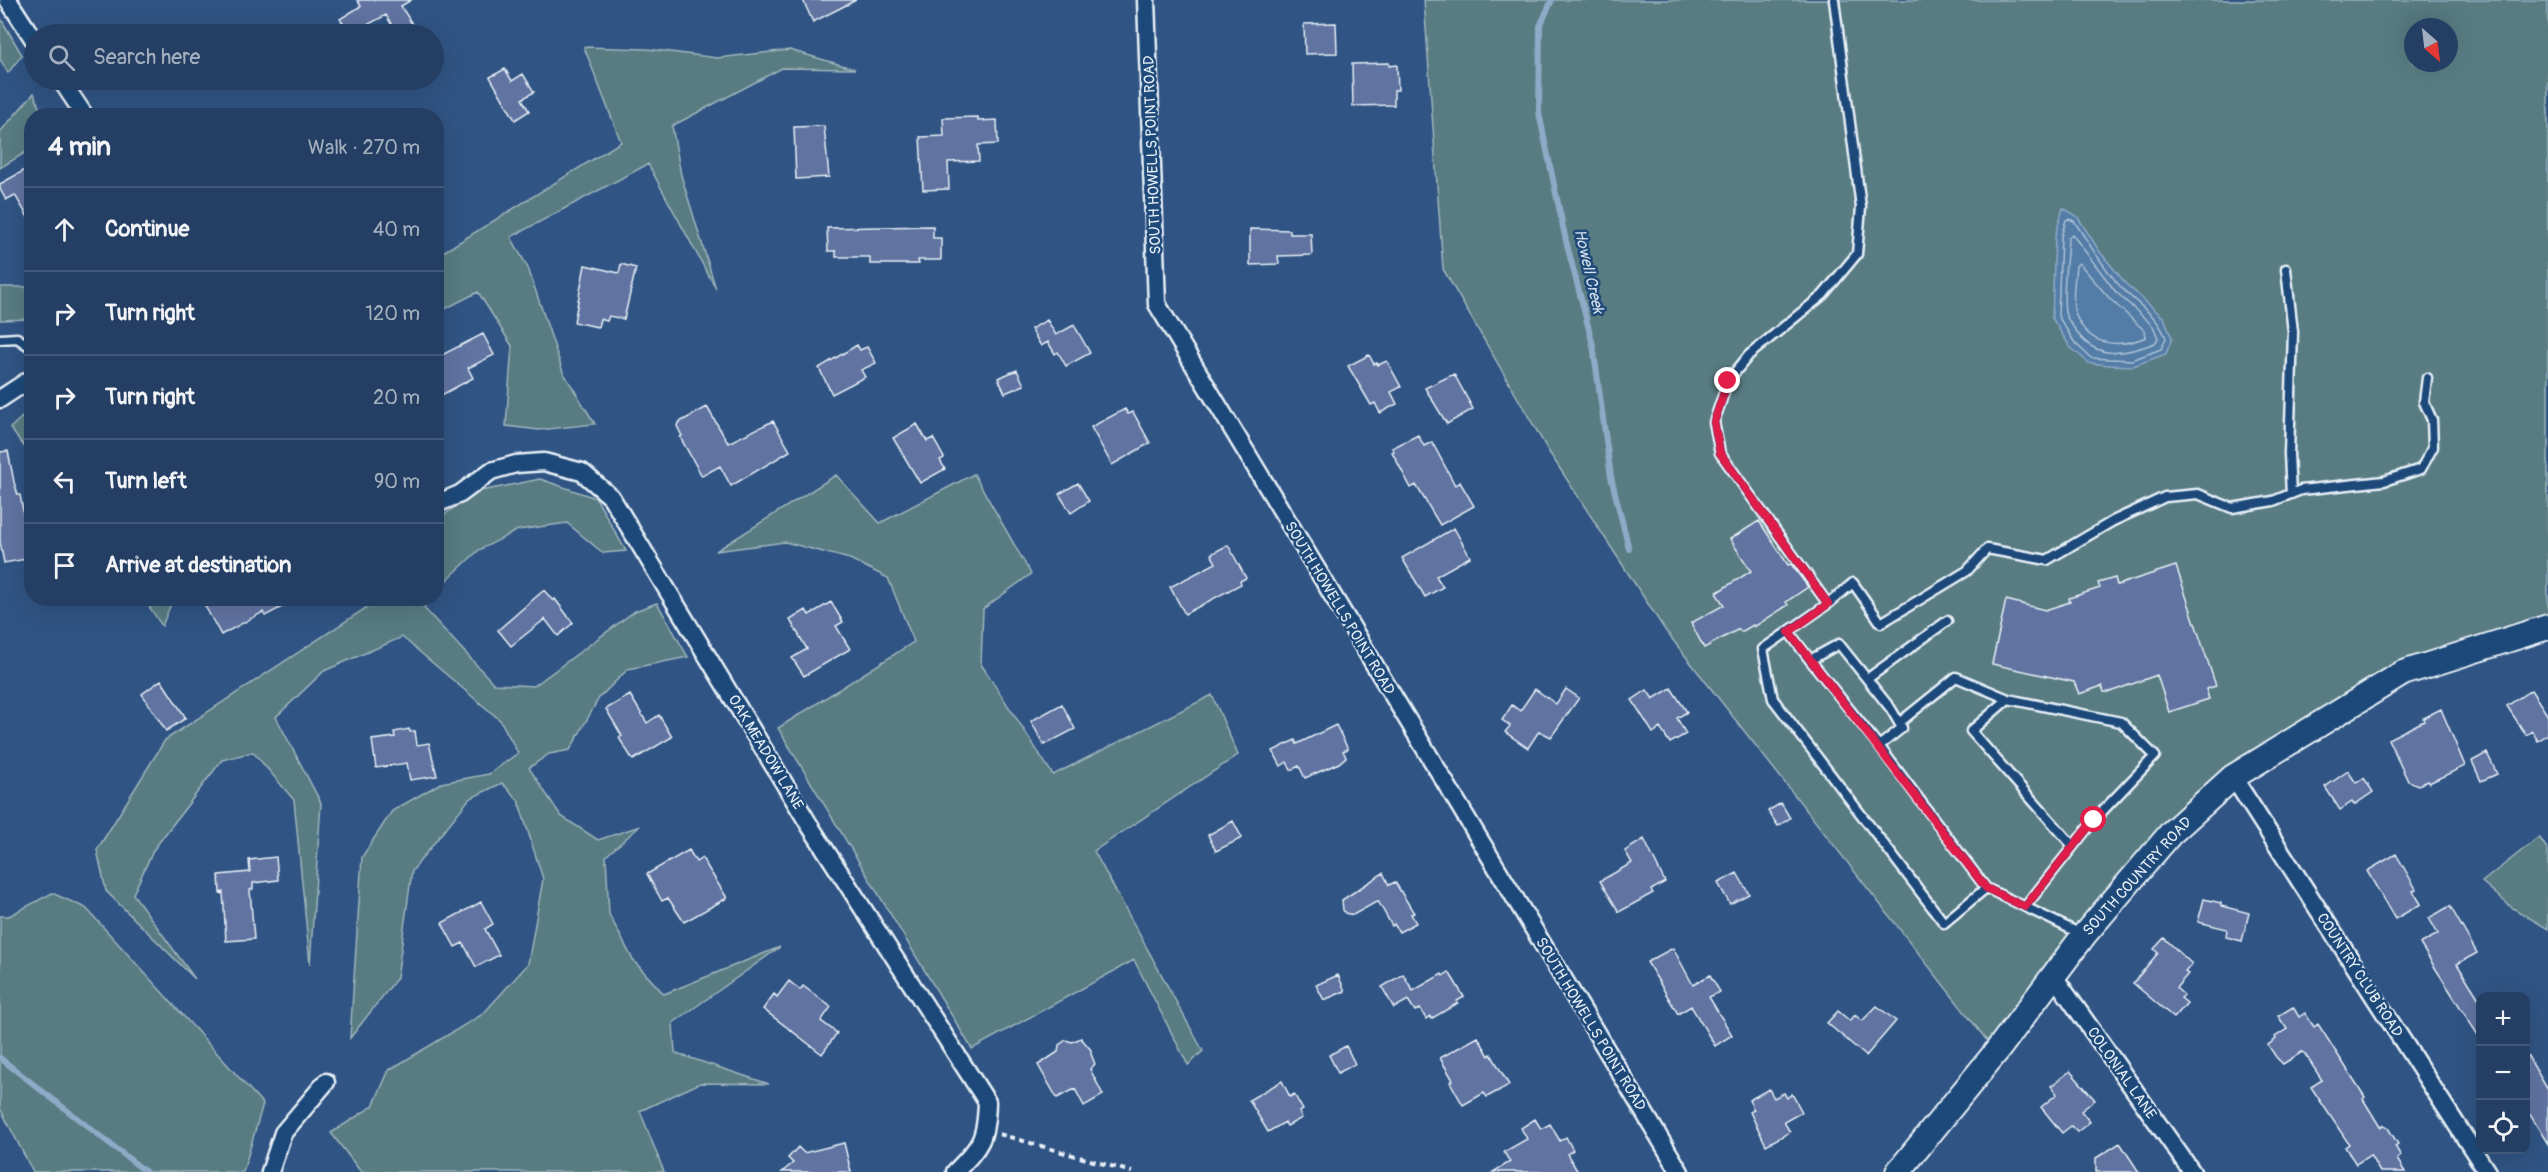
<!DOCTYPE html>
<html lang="en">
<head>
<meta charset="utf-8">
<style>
  body { margin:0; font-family:Pangolin,sans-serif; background:#304a6c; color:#f1f3f6 }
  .controls { position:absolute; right:18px; bottom:18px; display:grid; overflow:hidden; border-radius:12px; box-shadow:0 6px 24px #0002 }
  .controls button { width:54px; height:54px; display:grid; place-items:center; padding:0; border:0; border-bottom:2px solid #415878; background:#243f63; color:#f1f3f6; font:30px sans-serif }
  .compass { position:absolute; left:2404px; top:18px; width:54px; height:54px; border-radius:50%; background:#243f63; box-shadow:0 6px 24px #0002; rotate:152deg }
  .stop { position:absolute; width:18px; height:18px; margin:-14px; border:4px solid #e11d48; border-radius:50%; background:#fff }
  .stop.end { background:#e11d48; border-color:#fff; box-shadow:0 2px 6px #0008 }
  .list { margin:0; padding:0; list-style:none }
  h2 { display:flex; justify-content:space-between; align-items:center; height:78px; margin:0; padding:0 24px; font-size:26px }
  h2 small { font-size:20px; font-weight:400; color:#a3afbe }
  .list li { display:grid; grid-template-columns:39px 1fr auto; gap:18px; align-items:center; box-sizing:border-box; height:84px; padding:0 24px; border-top:2px solid #415878 }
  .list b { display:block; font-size:22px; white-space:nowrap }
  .list em { font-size:20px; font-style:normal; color:#a3afbe }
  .icon { flex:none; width:33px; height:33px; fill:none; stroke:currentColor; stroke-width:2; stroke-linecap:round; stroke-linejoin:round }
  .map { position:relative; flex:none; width:2548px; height:1172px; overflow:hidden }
  .search { position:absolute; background:#243f63; box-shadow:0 6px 24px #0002; left:24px; top:24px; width:420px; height:66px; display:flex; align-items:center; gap:15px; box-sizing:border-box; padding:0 21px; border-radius:33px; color:#a3afbe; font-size:22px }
  .panel { position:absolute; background:#243f63; box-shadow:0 6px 24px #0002; left:24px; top:108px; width:420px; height:498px; border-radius:24px }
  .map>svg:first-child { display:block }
  .green { fill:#587c82; stroke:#a0b6bd; stroke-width:1.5; fill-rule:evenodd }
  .water { fill:#527ba6; stroke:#8eaac7; stroke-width:1.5 }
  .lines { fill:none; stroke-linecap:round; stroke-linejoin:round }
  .shore { stroke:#acc2d7; stroke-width:1.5 }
  .stream { stroke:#8eaac7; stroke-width:6 }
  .building { fill:#6173a1; stroke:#e8f1f8; stroke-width:1.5 }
  .lane-casing { stroke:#e8f1f8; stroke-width:13 }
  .street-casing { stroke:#e8f1f8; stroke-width:21 }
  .secondary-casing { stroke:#e8f1f8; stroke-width:28 }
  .path { stroke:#e8f1f8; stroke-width:4; stroke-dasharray:6 4.5; stroke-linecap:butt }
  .lane { stroke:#1f4a7a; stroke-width:8 }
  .street { stroke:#1f4a7a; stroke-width:16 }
  .secondary { stroke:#1f4a7a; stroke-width:24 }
  .route { stroke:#e11d48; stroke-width:8 }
  .labels { text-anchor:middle; stroke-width:5; stroke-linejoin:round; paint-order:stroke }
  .street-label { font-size:15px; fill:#e8f1f8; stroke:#1f4a7a }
  .water-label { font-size:16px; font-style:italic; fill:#d2dfec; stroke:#1f4a7a }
</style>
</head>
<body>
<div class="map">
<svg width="2548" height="1172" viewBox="0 0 2548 1172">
  <rect width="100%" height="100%" fill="#305484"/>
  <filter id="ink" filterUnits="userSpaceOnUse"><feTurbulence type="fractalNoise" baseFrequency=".0167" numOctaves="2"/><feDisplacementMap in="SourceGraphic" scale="12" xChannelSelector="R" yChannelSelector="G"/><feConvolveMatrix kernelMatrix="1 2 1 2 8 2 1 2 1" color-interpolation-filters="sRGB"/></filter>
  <g filter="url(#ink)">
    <path class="green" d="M 1424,0 L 2548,0 L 2548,627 L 2403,673 L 2233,777 L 1996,1052 L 1665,630 L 1549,452 L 1443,269 ZM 2413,27 L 2449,27 L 2449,63 L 2413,63 Z
      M 0,17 L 22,55 L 8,73 L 0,59 Z
      M 584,47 L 647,49 L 717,58 L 790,50 L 855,69 L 782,68 L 672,126 L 681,175 L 716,289 L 648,164 L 511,237 L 528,268 L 563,372 L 595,424 L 539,430 L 506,426 L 512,346 L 478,292 L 437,313 L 437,251 L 445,251 L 621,142 Z
      M 34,93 L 42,115 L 32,116 L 31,149 L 0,168 L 0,132 Z
      M 0,287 L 31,287 L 31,319 L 0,320 Z
      M 31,409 L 31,455 L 10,428 Z
      M 974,474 L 1031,574 L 983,609 L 981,664 L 1053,775 L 1212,695 L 1238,755 L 1094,851 L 1203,1051 L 1188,1065 L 1134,960 L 972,1049 L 778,728 L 914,642 L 888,578 L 850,559 L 785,542 L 716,551 L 836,475 L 880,523 Z
      M 540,479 L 596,498 L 626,551 L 603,553 L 567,523 L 518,530 L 479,550 L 437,589 L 437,520 L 476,492 Z
      M 377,598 L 429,599 L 424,608 L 494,684 L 534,686 L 635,611 L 657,603 L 688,657 L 628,669 L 599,698 L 570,750 L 549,754 L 529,768 L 561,816 L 598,840 L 640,826 L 606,856 L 609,914 L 633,960 L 664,994 L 780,947 L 673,1023 L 675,1053 L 769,1084 L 700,1083 L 640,1111 L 664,1172 L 361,1172 L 331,1133 L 373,1106 L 389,1070 L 483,1014 L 528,964 L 543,879 L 518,800 L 502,783 L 469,799 L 412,871 L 397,978 L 350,1038 L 362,857 L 392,811 L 441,783 L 489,774 L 518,753 L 500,720 L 402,637 L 324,671 L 276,717 L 321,803 L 310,964 L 294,800 L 253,752 L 222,760 L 154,849 L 133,894 L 195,979 L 106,891 L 97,850 L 165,740 L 369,606 Z
      M 144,599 L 173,599 L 162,626 Z
      M 2539,837 L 2548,850 L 2548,929 L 2511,907 L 2482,882 Z
      M 52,893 L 86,908 L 263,1104 L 243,1172 L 33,1172 L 0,1108 L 0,916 L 9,916 Z"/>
    <path class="water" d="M 2063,208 L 2077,216 L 2100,252 L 2126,284 L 2164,318 L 2172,338 L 2166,354 L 2133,366 L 2110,365 L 2089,363 L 2070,347 L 2052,318 L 2055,236 Z"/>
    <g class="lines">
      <path class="shore" d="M 2069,219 L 2074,221 C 2089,243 2102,266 2120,286 C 2137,305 2156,313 2166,338 L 2161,349 L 2132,360 L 2110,359 L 2091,358 L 2075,343 L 2058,316 L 2061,237 L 2066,220 Z
        M 2072,234 L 2116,292 L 2153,326 L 2158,338 L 2155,343 C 2124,355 2094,361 2074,328 C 2071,324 2066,318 2065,312 C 2062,289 2067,262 2068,238 Z
        M 2079,263 L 2110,299 L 2145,331 L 2146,337 C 2117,349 2087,346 2075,313 C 2071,301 2075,279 2076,266 Z"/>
      <path class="stream" d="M 1552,0 L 1540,26 L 1539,113 L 1566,241 L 1593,345 L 1611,477 L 1629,549
        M 0,1058 L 146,1172"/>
    </g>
    <path class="building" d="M 357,0 L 411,0 L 401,6 L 418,34 L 397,34 L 386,15 L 350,34 L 340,19 L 361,6 Z
      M 803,0 L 856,0 L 813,22 Z
      M 1336,23 L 1337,53 L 1305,54 L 1304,24 Z
      M 1389,63 L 1389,66 L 1397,65 L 1398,90 L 1394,90 L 1394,105 L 1353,106 L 1352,64 Z
      M 505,69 L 512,81 L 523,74 L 534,92 L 522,99 L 529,111 L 515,120 L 490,77 Z
      M 978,117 L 978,121 L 997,120 L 998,144 L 978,145 L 979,161 L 948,162 L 949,189 L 923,190 L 920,137 L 944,136 L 943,118 Z
      M 824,126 L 829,177 L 796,179 L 794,127 Z
      M 32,166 L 32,224 L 15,195 L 6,200 L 0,189 L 0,184 Z
      M 933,226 L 933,238 L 941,238 L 941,260 L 918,260 L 919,264 L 870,264 L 870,257 L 836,257 L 836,251 L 828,251 L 827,228 Z
      M 1250,229 L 1290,230 L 1290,234 L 1311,234 L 1312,255 L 1278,256 L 1279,264 L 1250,265 Z
      M 621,264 L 636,268 L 624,319 L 609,316 L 607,321 L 600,319 L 598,327 L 574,322 L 585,265 L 619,273 Z
      M 1047,320 L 1056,335 L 1074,325 L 1090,353 L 1066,366 L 1058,352 L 1055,354 L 1048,342 L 1041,346 L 1031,329 Z
      M 483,334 L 494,355 L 468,368 L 473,378 L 436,398 L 436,358 Z
      M 857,345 L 860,350 L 867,347 L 876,363 L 861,370 L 865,377 L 832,394 L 819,368 Z
      M 1369,355 L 1374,364 L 1377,363 L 1378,365 L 1387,361 L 1401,387 L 1391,392 L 1397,404 L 1380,413 L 1375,403 L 1371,405 L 1348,366 Z
      M 1017,370 L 1024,385 L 1005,393 L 998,378 Z
      M 1454,374 L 1473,409 L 1447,424 L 1425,388 Z
      M 707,407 L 728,443 L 773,421 L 790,451 L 731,486 L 720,466 L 702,476 L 680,437 L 682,436 L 677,426 L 678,423 Z
      M 1125,409 L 1128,414 L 1133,412 L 1150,443 L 1112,465 L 1091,427 Z
      M 917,424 L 927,441 L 933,438 L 944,458 L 940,460 L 945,469 L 920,483 L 893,438 Z
      M 1418,435 L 1424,446 L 1432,442 L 1455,485 L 1460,482 L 1474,506 L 1440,525 L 1416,485 L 1411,488 L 1392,452 L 1394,451 L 1392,448 Z
      M 8,451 L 14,482 L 18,495 L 20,495 L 32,558 L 4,563 L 0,542 L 0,452 Z
      M 1078,483 L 1089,501 L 1071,513 L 1059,494 Z
      M 1759,521 L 1788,565 L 1791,564 L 1808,587 L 1786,602 L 1788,605 L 1754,627 L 1753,625 L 1741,632 L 1739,629 L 1704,648 L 1691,623 L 1724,605 L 1716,593 L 1751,571 L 1730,539 Z
      M 1454,528 L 1470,557 L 1436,576 L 1443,587 L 1425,597 L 1402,558 Z
      M 1228,545 L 1246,578 L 1240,581 L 1241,584 L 1185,614 L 1170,587 L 1216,563 L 1211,554 Z
      M 2176,566 L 2216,686 L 2206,689 L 2209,699 L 2169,712 L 2157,675 L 2110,692 L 2104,692 L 2102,686 L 2079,694 L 2074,682 L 1992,664 L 2006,600 L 2045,610 L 2070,602 L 2069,598 L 2100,588 L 2098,583 L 2115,578 L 2117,585 Z
      M 544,590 L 553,601 L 555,599 L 573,623 L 558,636 L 545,619 L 511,646 L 498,630 Z
      M 219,598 L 299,598 L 265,616 L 263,612 L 221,635 L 205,606 Z
      M 831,602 L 843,622 L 836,626 L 850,649 L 804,676 L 792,658 L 807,649 L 790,620 L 806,610 L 809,615 Z
      M 161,680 L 186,718 L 166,731 L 142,694 Z
      M 1671,688 L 1687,712 L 1677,718 L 1686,734 L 1670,743 L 1660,728 L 1653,733 L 1632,700 L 1647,690 L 1653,699 Z
      M 1535,689 L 1556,704 L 1566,689 L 1579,698 L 1551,737 L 1539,731 L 1528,748 L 1505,732 L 1510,726 L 1502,720 L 1512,705 L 1520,711 Z
      M 2531,690 L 2548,716 L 2548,734 L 2538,741 L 2532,731 L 2526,735 L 2507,706 Z
      M 630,695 L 647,723 L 659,715 L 672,737 L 633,760 L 619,738 L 622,736 L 606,709 Z
      M 1062,704 L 1075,729 L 1044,745 L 1031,721 Z
      M 2441,709 L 2465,766 L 2429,783 L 2428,781 L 2418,785 L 2408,781 L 2388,739 L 2424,721 L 2423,718 Z
      M 1336,725 L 1348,749 L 1343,751 L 1346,757 L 1339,763 L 1305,778 L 1299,766 L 1291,770 L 1287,762 L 1281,766 L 1273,751 L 1295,740 L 1297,744 Z
      M 409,729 L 410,732 L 415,731 L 417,745 L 429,743 L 437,776 L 410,780 L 407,763 L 376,768 L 372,740 L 395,737 L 394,732 Z
      M 2487,753 L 2497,774 L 2481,781 L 2472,761 Z
      M 2348,771 L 2356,783 L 2364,778 L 2373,792 L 2354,805 L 2352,802 L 2340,810 L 2325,787 Z
      M 1781,803 L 1790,818 L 1778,826 L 1768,811 Z
      M 1233,821 L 1242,838 L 1216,851 L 1208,835 Z
      M 1644,839 L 1665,882 L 1651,890 L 1653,893 L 1619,912 L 1600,881 L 1632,863 L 1625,851 Z
      M 689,850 L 696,862 L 702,858 L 727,898 L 684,922 L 668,898 L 662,901 L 647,874 Z
      M 2396,854 L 2416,889 L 2413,891 L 2421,904 L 2395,919 L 2367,871 Z
      M 276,857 L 278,880 L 253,883 L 253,889 L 250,890 L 254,939 L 226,941 L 223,892 L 220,893 L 219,875 L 250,872 L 249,860 Z
      M 1383,873 L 1389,885 L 1395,882 L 1414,913 L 1411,914 L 1416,923 L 1399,932 L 1394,924 L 1392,926 L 1378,901 L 1353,915 L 1345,913 L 1343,910 L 1342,900 Z
      M 1737,873 L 1749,894 L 1730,904 L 1718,883 Z
      M 2204,899 L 2221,903 L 2221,906 L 2249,913 L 2242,941 L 2226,937 L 2227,929 L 2198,922 Z
      M 481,902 L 493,924 L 485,929 L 499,955 L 476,967 L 463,943 L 455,947 L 442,923 Z
      M 2450,906 L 2477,953 L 2457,964 L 2481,1002 L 2481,1040 L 2420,944 L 2438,934 L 2429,918 Z
      M 2164,938 L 2192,964 L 2185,972 L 2188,974 L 2176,988 L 2184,995 L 2181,998 L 2187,1003 L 2174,1018 L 2133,983 L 2158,953 L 2154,949 Z
      M 1673,948 L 1693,985 L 1710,975 L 1720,992 L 1709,997 L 1732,1035 L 1715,1046 L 1691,1006 L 1678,1014 L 1647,962 Z
      M 1449,972 L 1464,997 L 1457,1001 L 1458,1003 L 1431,1019 L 1430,1016 L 1426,1019 L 1420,1009 L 1415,1011 L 1408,1000 L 1394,1008 L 1382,987 L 1403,974 L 1413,991 L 1442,974 L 1443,976 Z
      M 1338,975 L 1345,991 L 1324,1000 L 1316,985 Z
      M 789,981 L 800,990 L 803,986 L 831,1007 L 821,1021 L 837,1033 L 822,1054 L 763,1009 L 774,994 L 777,997 Z
      M 1877,1006 L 1896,1021 L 1866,1056 L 1827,1023 L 1838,1011 L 1850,1021 L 1855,1015 L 1862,1021 Z
      M 2293,1007 L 2299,1017 L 2305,1013 L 2314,1027 L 2318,1024 L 2365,1097 L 2363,1099 L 2380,1127 L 2384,1125 L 2388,1128 L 2398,1144 L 2395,1146 L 2401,1156 L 2397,1159 L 2405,1172 L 2380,1172 L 2370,1155 L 2356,1164 L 2345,1147 L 2349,1144 L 2311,1087 L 2322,1080 L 2305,1054 L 2302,1052 L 2283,1064 L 2276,1057 L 2268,1045 L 2276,1039 L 2275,1037 L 2287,1029 L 2278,1016 Z
      M 1478,1037 L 1489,1056 L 1491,1054 L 1509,1085 L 1487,1097 L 1484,1093 L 1463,1105 L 1450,1082 L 1453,1080 L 1440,1058 Z
      M 1081,1038 L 1091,1050 L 1091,1054 L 1095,1064 L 1090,1069 L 1103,1095 L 1084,1106 L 1075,1089 L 1057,1098 L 1038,1065 L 1058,1052 L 1059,1045 L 1066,1040 L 1072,1042 Z
      M 1346,1046 L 1355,1064 L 1338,1073 L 1329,1055 Z
      M 2526,1053 L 2548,1090 L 2548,1144 L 2526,1108 Z
      M 2070,1071 L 2095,1100 L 2081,1111 L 2090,1122 L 2077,1132 L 2071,1126 L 2062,1133 L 2041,1107 L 2057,1094 L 2051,1086 Z
      M 1282,1081 L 1290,1097 L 1294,1094 L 1303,1110 L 1299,1112 L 1302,1118 L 1287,1126 L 1285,1122 L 1268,1132 L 1249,1100 Z
      M 1769,1089 L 1774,1098 L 1784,1093 L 1787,1098 L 1792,1094 L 1802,1112 L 1784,1122 L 1790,1132 L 1766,1145 L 1750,1112 L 1754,1110 L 1749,1100 Z
      M 1535,1119 L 1541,1129 L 1550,1124 L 1560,1141 L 1566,1137 L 1573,1150 L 1567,1154 L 1578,1172 L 1493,1172 L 1510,1162 L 1504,1152 L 1527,1139 L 1521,1128 Z
      M 844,1143 L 851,1172 L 782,1172 L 793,1163 L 788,1158 L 798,1147 L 804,1153 Z
      M 2120,1143 L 2139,1172 L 2096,1172 L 2096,1158 Z"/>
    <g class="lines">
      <defs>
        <path id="lane" d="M 1834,0 L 1861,207 L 1857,254 L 1823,295 L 1749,355 L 1728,381 L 1714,422 L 1720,453 L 1828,604 L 1763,649 L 1773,699 L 1944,923 L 1986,888
          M 2286,269 L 2293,332 L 2289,454 L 2291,494
          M 0,339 L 17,338 L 32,348
          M 1828,604 L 1853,583 L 1881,623 L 1967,571 L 1987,549 L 2047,560 L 2113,521 L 2165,497 L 2198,494 L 2232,508 L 2273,501 L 2301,490 L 2384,481 L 2421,469 L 2433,447 L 2432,420 L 2424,402 L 2427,378
          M 1789,632 L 1810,660 L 1839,644 L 1891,709 L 1902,728 L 1879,746 L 1986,888 L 2083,935
          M 1810,660 L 1879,746
          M 1867,679 L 1947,621
          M 1899,723 L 1956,677 L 2008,699
          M 2025,907 L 2094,820 L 2155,756 L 2121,722 L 2008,699 L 1971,731 L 2073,846"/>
        <path id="street" d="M 8,0 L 34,40
          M 1146,0 L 1157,304 L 1680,1172
          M 61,80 L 85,116
          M 0,399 L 32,378
          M 436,504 L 460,494 L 491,471 L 516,464 L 544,462 L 582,472 L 611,497 L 810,826 L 987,1102 C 986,1139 981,1146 955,1172
          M 2233,777 L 2487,1172
          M 2053,975 L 2192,1172
          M 270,1172 L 283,1133 L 326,1082"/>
        <path id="secondary" d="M 1898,1172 L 1996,1052 L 2084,935 L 2171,833 L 2233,777 L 2403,673 L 2548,627"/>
      </defs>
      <use href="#lane" class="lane-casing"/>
      <use href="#street" class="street-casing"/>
      <use href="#secondary" class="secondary-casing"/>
      <path class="path" d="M 999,1134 L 1132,1172"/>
      <use href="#lane" class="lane"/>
      <use href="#street" class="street"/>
      <use href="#secondary" class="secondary"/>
    </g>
  </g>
  <g class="lines" filter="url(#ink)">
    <path class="route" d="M 1728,381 L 1714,422 L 1720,453 L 1828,604 L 1789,632 L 1986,888 L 2025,907 L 2094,820"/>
  </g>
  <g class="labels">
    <g class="street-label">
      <text transform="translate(1152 155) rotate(-92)" y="5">SOUTH HOWELLS POINT ROAD</text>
      <text transform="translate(1340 608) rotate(59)" y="5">SOUTH HOWELLS POINT ROAD</text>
      <text transform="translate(766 752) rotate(59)" y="5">OAK MEADOW LANE</text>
      <text transform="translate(2137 876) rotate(-48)" y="5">SOUTH COUNTRY ROAD</text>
      <text transform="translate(2360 975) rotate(57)" y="5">COUNTRY CLUB ROAD</text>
      <text transform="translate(1591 1024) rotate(59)" y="5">SOUTH HOWELLS POINT ROAD</text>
      <text transform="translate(2122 1073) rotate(55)" y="5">COLONIAL LANE</text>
    </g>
    <g class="water-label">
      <text transform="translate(1590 271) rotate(77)" y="6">Howell Creek</text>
    </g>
  </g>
</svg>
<div class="controls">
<button>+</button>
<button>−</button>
<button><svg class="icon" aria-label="locate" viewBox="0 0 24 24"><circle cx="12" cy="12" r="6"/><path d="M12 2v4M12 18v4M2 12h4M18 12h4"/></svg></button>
</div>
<svg class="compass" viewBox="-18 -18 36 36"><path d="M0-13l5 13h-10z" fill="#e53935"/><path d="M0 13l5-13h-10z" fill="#a3afbe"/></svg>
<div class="stop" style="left:2094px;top:820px"></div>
<div class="stop end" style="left:1728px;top:381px"></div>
<div class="search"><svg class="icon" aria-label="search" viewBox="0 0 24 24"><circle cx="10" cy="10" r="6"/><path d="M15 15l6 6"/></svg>Search here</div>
<section class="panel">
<h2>4 min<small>Walk · 270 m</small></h2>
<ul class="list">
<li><svg class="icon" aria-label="ahead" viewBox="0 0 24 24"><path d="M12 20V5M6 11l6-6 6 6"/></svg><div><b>Continue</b></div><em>40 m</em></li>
<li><svg class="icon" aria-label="right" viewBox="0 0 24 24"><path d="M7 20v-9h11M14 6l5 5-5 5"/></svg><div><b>Turn right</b></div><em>120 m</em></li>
<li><svg class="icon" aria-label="right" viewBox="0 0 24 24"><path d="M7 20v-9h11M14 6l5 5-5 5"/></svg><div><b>Turn right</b></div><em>20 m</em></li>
<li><svg class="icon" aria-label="left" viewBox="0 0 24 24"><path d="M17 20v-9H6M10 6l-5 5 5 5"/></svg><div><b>Turn left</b></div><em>90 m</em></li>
<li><svg class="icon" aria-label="arrive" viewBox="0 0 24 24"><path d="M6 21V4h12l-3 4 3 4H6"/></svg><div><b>Arrive at destination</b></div></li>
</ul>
</section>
</div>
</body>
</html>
